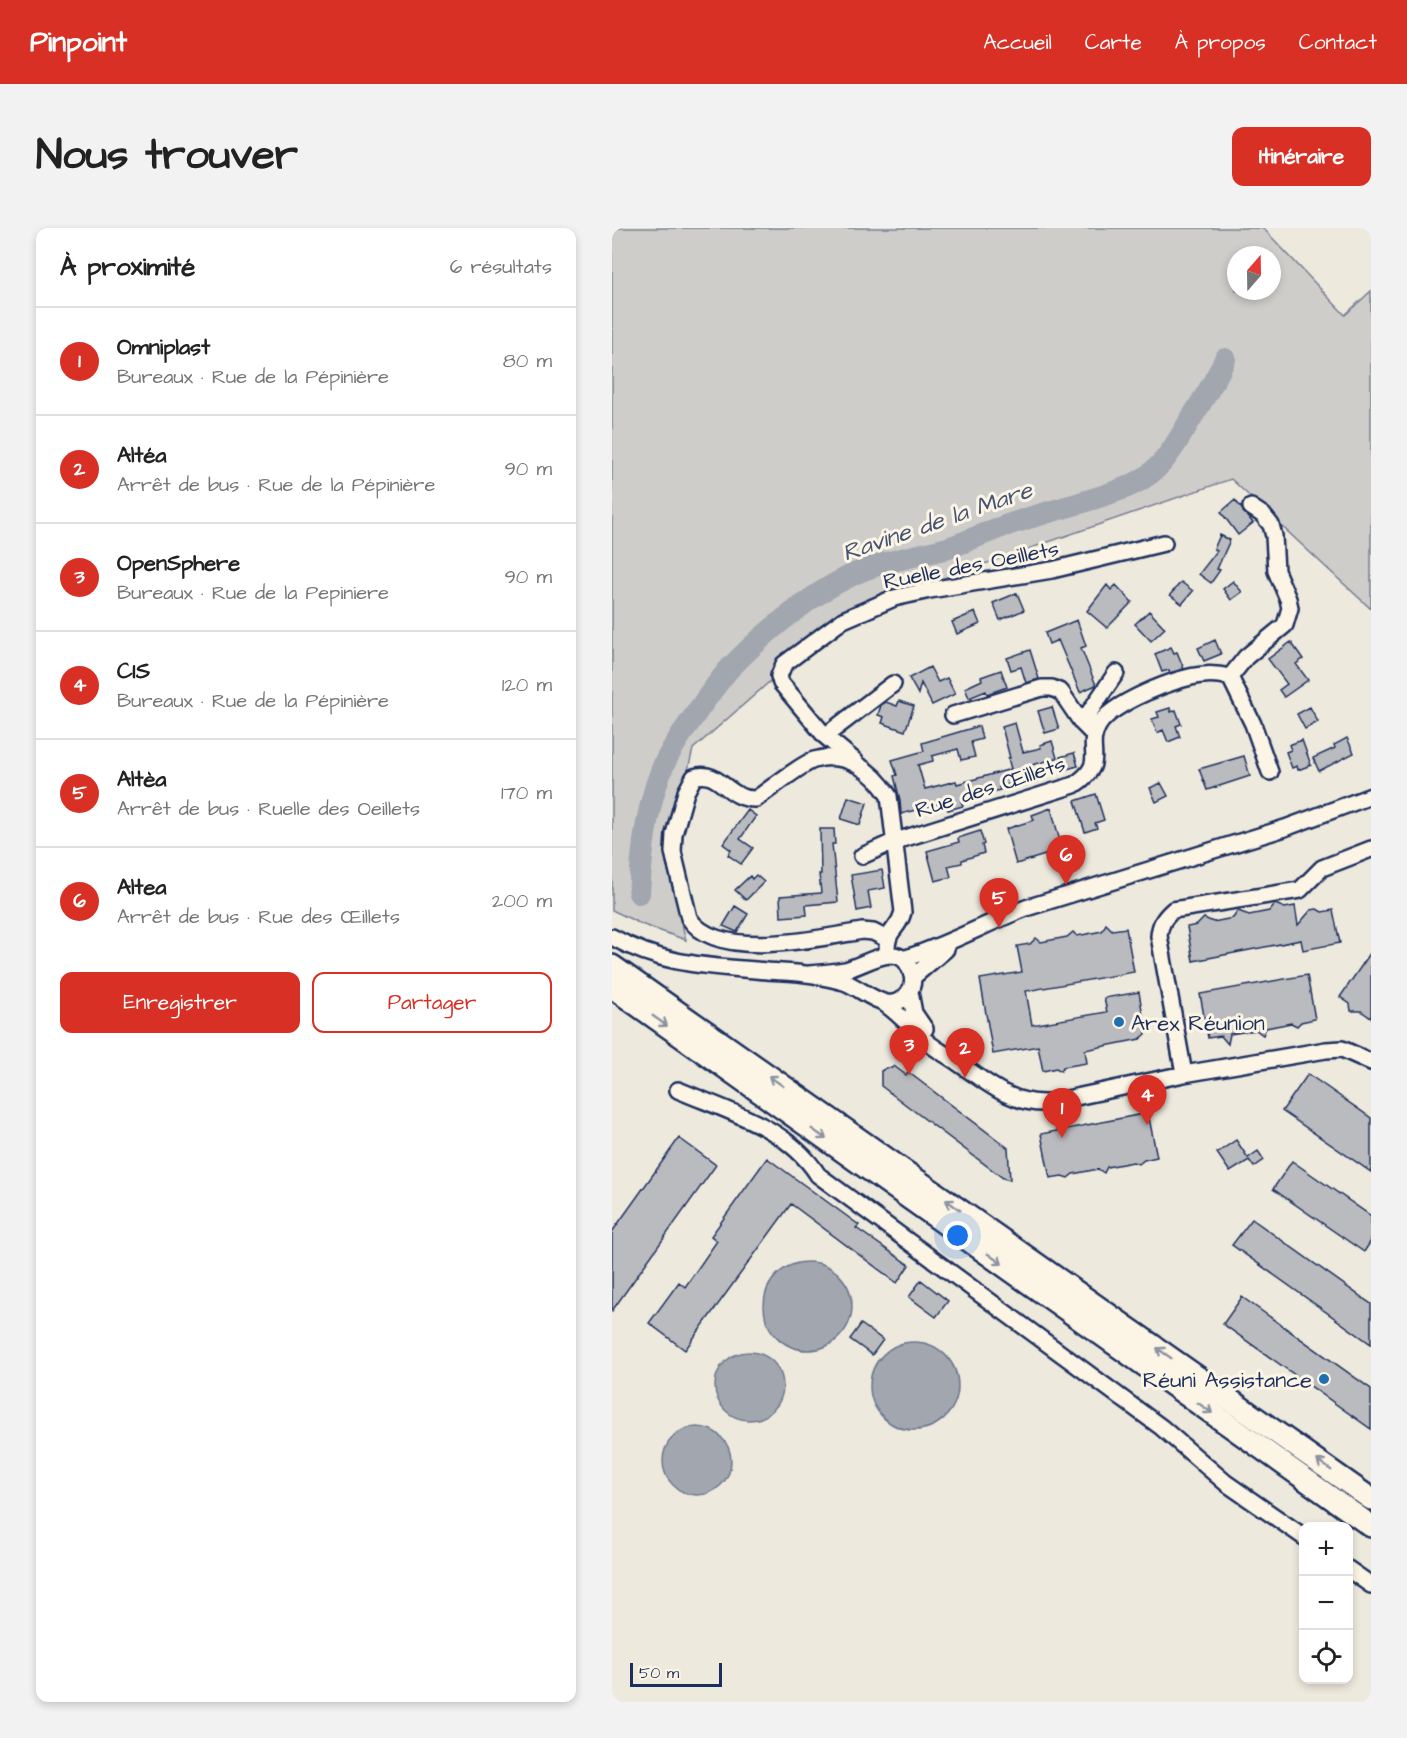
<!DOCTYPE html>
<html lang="fr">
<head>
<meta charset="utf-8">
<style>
  body { margin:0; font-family:"Architects Daughter",sans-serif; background:#f2f2f2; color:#222 }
  .controls { position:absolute; right:18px; bottom:18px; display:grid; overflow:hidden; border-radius:12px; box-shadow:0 3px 9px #0003 }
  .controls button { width:54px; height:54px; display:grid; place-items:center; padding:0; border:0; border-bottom:2px solid #e0e0e0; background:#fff; color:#222; font:30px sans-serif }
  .compass { position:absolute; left:615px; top:18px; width:54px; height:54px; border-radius:50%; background:#fff; box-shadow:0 3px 9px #0003; rotate:20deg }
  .scale { position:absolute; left:18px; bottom:15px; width:92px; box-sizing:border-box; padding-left:6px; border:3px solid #1b2f5e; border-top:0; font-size:16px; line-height:21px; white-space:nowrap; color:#1b2f5e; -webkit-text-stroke:4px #fcf5e5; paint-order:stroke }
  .you { position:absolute; left:346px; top:1008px; width:21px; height:21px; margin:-15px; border:4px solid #fff; border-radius:50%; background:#1a73e8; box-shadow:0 0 0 9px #1a73e833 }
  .badge { display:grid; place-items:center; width:39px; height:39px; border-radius:50%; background:#d93025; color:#fff; font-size:20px; font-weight:700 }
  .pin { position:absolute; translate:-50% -50px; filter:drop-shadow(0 2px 3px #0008) }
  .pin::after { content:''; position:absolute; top:32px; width:21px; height:18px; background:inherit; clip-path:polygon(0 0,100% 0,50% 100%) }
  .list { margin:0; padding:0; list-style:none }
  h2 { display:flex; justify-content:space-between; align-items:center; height:78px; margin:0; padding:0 24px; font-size:26px }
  h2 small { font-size:20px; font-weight:400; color:#767676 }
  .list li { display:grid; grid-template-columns:39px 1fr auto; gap:18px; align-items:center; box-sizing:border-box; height:108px; padding:0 24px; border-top:2px solid #e0e0e0 }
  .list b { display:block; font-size:22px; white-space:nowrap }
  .list p { margin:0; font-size:20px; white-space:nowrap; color:#767676 }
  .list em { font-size:20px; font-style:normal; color:#767676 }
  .actions { display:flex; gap:12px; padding:18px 24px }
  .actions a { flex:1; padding:14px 0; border:2px solid #d93025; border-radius:12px; text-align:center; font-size:21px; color:#d93025 }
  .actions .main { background:#d93025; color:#fff }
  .icon { flex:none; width:33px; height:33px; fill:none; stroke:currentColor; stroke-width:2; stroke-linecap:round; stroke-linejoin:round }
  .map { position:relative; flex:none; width:759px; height:1474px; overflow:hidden; border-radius:12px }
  header { display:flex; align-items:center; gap:36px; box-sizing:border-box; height:84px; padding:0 30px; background:#d93025; color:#fff }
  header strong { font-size:28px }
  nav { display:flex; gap:33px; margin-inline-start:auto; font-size:21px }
  .intro { display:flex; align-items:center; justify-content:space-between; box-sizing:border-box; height:144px; padding:0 36px }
  h1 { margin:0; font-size:42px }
  .button { padding:15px 27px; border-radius:12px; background:#d93025; color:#fff; font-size:21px; font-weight:700 }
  main { display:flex; gap:36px; padding:0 36px }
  aside { flex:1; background:#fff; border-radius:12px; box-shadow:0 3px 9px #0003 }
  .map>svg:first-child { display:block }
  .green { fill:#cfcdca; stroke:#757e94; stroke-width:1.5; fill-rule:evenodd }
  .water { fill:#a2a7af; stroke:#6c778f; stroke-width:1.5 }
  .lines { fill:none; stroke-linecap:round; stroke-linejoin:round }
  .river { stroke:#a2a7af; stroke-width:22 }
  .building { fill:#babbbe; stroke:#1b2f5e; stroke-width:1.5 }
  .minor-casing { stroke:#1b2f5e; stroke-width:20 }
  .highway-casing { stroke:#1b2f5e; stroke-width:26 }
  .minor { stroke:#fcf5e5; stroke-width:15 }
  .highway { stroke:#fcf5e5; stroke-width:21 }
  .oneway { stroke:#8c92a2 }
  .poi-dot { fill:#1f6fb2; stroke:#fcf5e5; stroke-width:2 }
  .labels { text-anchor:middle; stroke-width:6; stroke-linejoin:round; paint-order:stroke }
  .street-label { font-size:22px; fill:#1b2f5e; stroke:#fcf5e5 }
  .poi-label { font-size:22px; fill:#1b2f5e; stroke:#fcf5e5; text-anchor:start }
  .water-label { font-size:24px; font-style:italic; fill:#445376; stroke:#fcf5e5 }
</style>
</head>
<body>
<header>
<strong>Pinpoint</strong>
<nav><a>Accueil</a><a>Carte</a><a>À propos</a><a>Contact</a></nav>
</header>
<div class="intro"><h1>Nous trouver</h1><a class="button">Itinéraire</a></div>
<main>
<aside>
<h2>À proximité<small>6 résultats</small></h2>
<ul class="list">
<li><span class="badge">1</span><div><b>Omniplast</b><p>Bureaux · Rue de la Pépinière</p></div><em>80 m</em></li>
<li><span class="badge">2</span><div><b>Altéa</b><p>Arrêt de bus · Rue de la Pépinière</p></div><em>90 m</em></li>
<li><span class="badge">3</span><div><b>OpenSphere</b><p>Bureaux · Rue de la Pepiniere</p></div><em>90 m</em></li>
<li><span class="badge">4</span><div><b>CIS</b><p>Bureaux · Rue de la Pépinière</p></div><em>120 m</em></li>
<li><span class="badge">5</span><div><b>Altèa</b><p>Arrêt de bus · Ruelle des Oeillets</p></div><em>170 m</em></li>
<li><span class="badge">6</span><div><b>Altea</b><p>Arrêt de bus · Rue des Œillets</p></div><em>200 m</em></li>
</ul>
<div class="actions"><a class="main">Enregistrer</a><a>Partager</a></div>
</aside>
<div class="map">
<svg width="759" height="1474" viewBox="0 0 759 1474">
  <rect width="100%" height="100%" fill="#eee9dd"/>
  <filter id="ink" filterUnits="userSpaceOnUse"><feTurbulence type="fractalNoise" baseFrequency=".0167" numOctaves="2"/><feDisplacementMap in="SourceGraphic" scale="12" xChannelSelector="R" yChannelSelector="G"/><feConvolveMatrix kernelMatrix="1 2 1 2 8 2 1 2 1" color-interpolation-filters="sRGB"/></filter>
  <g filter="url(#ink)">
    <path class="green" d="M 0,0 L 651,0 L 733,87 L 759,63 L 759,381 L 619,251 L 239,382 L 81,521 L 54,634 L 74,712 L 29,696 L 0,682 ZM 624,27 L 660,27 L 660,63 L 624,63 Z"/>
    <path class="water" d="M152 1078a44 44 0 1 1 88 0a44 44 0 1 1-88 0Z
      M258 1158a44 44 0 1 1 88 0a44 44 0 1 1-88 0Z
      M103 1158a34 34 0 1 1 68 0a34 34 0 1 1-68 0Z
      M51 1233a34 34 0 1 1 68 0a34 34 0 1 1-68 0Z"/>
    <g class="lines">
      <path class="river" d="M 27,665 C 30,624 34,580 50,541 C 57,523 69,507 80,491 C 92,474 104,456 118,440 C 150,407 195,369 236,349 C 266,334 300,329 332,321 C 351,316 369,306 387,300 C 419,288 454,280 487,269 C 502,264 519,259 532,250 C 553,237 565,214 577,194 C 590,173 603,154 613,131"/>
    </g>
    <path class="building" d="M 623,272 L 641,295 L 626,307 L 609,284 Z
      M 608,307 L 618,312 L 605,341 L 608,342 L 599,355 L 587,346 L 605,323 L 602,321 Z
      M 621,353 L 630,364 L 619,372 L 611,361 Z
      M 569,354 L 581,363 L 570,376 L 558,367 Z
      M 495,357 L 499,362 L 504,357 L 520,374 L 495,400 L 475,383 Z
      M 405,365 L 412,382 L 388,392 L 381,375 Z
      M 537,383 L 553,400 L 539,413 L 523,396 Z
      M 363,384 L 368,396 L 345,406 L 340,394 Z
      M 465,392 L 474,418 L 469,420 L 484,457 L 468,464 L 446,412 L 437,416 L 433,405 Z
      M 603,412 L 609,426 L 592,433 L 586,420 Z
      M 679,414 L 691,431 L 684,436 L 696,452 L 672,469 L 667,462 L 675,456 L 656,431 Z
      M 559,419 L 562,425 L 565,424 L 572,441 L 558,445 L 557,442 L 550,444 L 543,426 Z
      M 418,422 L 427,451 L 414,455 L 409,439 L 399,442 L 395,430 Z
      M 318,439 L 326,454 L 335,450 L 343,466 L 320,477 L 309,455 L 306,466 L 297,450 Z
      M 389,442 L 395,459 L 375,466 L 374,463 L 357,470 L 353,460 L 370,452 L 369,449 Z
      M 287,473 L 302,478 L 293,503 L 270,495 L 272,489 L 266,487 L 269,477 L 274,474 L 285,478 Z
      M 440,479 L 447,501 L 433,505 L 426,483 Z
      M 698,479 L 706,494 L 693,501 L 685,486 Z
      M 558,480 L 559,484 L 564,482 L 569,496 L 564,498 L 568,509 L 556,514 L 551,502 L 545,505 L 540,491 L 547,489 L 545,484 Z
      M 403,495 L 411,524 L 429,520 L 428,517 L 440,513 L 445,530 L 420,537 L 424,554 L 410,558 L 409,553 L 387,559 L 388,562 L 349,573 L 351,578 L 336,582 L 334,578 L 330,579 L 329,575 L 289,586 L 288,572 L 282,548 L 285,547 L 280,532 L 312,523 L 310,515 L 367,498 L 370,511 L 359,514 L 363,529 L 349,532 L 346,521 L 320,528 L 321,533 L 306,537 L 313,561 L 344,553 L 345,556 L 399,541 L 396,530 L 398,530 L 390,499 Z
      M 735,510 L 742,525 L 707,543 L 701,530 L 723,520 L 722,517 Z
      M 690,512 L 699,537 L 686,542 L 685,538 L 680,540 L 674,524 L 679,522 L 677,517 Z
      M 462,525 L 466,538 L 451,542 L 448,529 Z
      M 632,528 L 638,548 L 595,562 L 587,541 Z
      M 549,555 L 556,568 L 544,574 L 538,560 Z
      M 484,566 L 492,592 L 483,595 L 485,600 L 473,604 L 463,573 Z
      M 236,569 L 255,575 L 248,597 L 229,591 Z
      M 439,580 L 452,628 L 435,634 L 433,627 L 404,636 L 394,601 L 422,592 L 420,587 Z
      M 136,582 L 144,588 L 128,611 L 141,620 L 129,636 L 116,627 L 119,622 L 111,616 Z
      M 208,601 L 222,601 L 223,616 L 220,616 L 226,674 L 194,677 L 195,687 L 169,689 L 168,668 L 209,665 L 207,646 L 209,646 Z
      M 368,603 L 372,616 L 370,617 L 372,625 L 350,632 L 350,635 L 336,638 L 339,649 L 323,653 L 315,623 L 347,614 L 346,610 Z
      M 270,642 L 273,660 L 256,663 L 259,680 L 245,683 L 239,647 Z
      M 144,647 L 152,654 L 134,672 L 123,662 L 138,648 L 140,651 Z
      M 663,676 L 673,680 L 683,678 L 686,697 L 699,682 L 705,681 L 710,684 L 721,682 L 728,715 L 691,722 L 689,712 L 581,733 L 575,699 L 585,697 L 592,690 L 601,694 L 621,690 L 626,683 L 637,687 L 657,683 Z
      M 123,678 L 136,686 L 125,704 L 111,698 Z
      M 494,696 L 500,702 L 514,700 L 522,744 L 414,763 L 420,797 L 495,784 L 492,770 L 527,764 L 534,806 L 528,811 L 473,822 L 475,835 L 451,839 L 449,843 L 444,840 L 431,843 L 426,818 L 381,826 L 368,751 L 410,744 L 405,718 L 418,716 L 424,710 L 429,714 L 455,709 L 461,704 L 465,708 L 490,703 Z
      M 759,724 L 759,790 L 749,783 L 739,783 L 738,776 L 728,769 Z
      M 695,747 L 703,791 L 689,794 L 685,798 L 679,795 L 654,800 L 651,807 L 644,802 L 618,806 L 616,816 L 609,808 L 596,810 L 588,766 Z
      M 282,838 L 294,847 L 296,844 L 396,920 L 398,952 L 391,950 L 269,858 L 269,843 L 274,840 L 280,840 Z
      M 696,846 L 759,890 L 759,944 L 670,883 Z
      M 536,885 L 545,929 L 532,932 L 527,936 L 521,934 L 495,939 L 492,945 L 486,941 L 461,946 L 456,950 L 450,948 L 438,950 L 429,906 Z
      M 67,910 L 104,937 L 0,1083 L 0,1004 Z
      M 624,912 L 636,930 L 646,923 L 652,932 L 642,939 L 637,932 L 618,944 L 605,925 Z
      M 155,930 L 247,997 L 244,1000 L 297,1037 L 285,1055 L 179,976 L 73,1122 L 37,1095 L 67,1054 L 73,1059 L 105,1013 L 99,1008 Z
      M 680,933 L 759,988 L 759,1013 L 752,1024 L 661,961 Z
      M 640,991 L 759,1076 L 759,1116 L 620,1017 Z
      M 309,1052 L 336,1073 L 324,1089 L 297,1069 Z
      M 630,1069 L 759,1161 L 759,1201 L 611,1096 Z
      M 249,1096 L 271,1112 L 260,1127 L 238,1111 Z"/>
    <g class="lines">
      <defs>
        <path id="minor" d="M 618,449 L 641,496 L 658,544
          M 341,487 L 430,460 L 440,460 L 449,464 L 470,495 L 482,507
          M 470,495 L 504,445
          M 213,508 L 281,456
          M 243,533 L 213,508 L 169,455 L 167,448 L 172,436 L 231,392 L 282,370 L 318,362 L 440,342 L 552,315
          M 250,628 L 281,614 L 462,557 C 497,534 472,523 486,498 C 499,475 565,449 591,447 C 600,446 609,447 618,449 L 634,429 L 673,397 L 678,380 L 676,371 L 664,343 L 662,308 L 659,297 L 651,287 L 639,279
          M 0,709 C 52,738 98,738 155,743 C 170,744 186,744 201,747 C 211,749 222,751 232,754 C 251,760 278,791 296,765 C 301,759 302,752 299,744 C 289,710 254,737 233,742 C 221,744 209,745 197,746
          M 275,711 L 261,704 L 250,703 C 208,710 105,734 77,690 L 61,624 L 62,606 L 74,564 L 82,549 C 107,540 115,572 144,571 C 157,562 189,536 202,532 C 234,522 261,543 277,568 L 291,684 C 286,704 274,699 275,726
          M 291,731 C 334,718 372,696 414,680 L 673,600 L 759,568
          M 301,749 L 334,721
          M 298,764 L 302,785 L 313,801
          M 273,776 C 289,787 300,801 314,813 C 323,821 335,827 345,834 C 373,853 399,877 436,875 L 572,846 L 714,822 L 730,821 L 759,834
          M 572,846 L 547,708 C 548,696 552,690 561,682 L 688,662 L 710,640 L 759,621
          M 66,862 C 115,883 176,899 206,947 L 549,1199 L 614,1255 L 692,1309
          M 736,1341 L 759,1357"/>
        <path id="highway" d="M 0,738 L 759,1271
          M 0,759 L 759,1298"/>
      </defs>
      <use href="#minor" class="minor-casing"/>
      <use href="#highway" class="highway-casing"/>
      <use href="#minor" class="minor"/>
      <use href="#highway" class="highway"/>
    </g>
    <defs><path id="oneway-shaft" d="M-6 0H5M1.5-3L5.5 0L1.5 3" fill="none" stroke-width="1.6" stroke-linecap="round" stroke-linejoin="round" transform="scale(1.5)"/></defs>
    <g class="oneway">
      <use href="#oneway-shaft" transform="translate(48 793) rotate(35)"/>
      <use href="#oneway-shaft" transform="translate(164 853) rotate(-145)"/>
      <use href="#oneway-shaft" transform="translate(207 906) rotate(35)"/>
      <use href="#oneway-shaft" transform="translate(341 977) rotate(-145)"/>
      <use href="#oneway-shaft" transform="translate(383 1031) rotate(35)"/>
      <use href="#oneway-shaft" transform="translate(552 1125) rotate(-145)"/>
      <use href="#oneway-shaft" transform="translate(593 1180) rotate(35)"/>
      <use href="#oneway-shaft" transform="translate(712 1237) rotate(-144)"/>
    </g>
  </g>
  <g class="poi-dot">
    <circle cx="507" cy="794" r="6"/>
    <circle cx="712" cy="1151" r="6"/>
  </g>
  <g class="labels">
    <g class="street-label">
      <text transform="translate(359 336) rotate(-11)" y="8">Ruelle des Oeillets</text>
      <text transform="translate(378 558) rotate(-18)" y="8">Rue des Œillets</text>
    </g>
    <g class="poi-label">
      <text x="519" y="802">Arex Réunion</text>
      <text x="700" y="1159" text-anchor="end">Réuni Assistance</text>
    </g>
    <g class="water-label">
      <text transform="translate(325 293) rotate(-19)" y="8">Ravine de la Mare</text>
    </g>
  </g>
</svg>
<div class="controls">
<button>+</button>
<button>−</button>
<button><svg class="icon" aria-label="locate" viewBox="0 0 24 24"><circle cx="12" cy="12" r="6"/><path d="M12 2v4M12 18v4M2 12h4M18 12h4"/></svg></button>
</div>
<svg class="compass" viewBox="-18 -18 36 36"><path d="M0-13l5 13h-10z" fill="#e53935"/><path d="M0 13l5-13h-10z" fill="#767676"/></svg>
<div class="scale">50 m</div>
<div class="you"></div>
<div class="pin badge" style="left:450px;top:910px">1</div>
<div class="pin badge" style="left:353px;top:850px">2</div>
<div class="pin badge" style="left:297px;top:847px">3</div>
<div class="pin badge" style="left:535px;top:897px">4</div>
<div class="pin badge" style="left:387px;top:700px">5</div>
<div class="pin badge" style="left:454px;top:657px">6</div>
</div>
</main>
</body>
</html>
